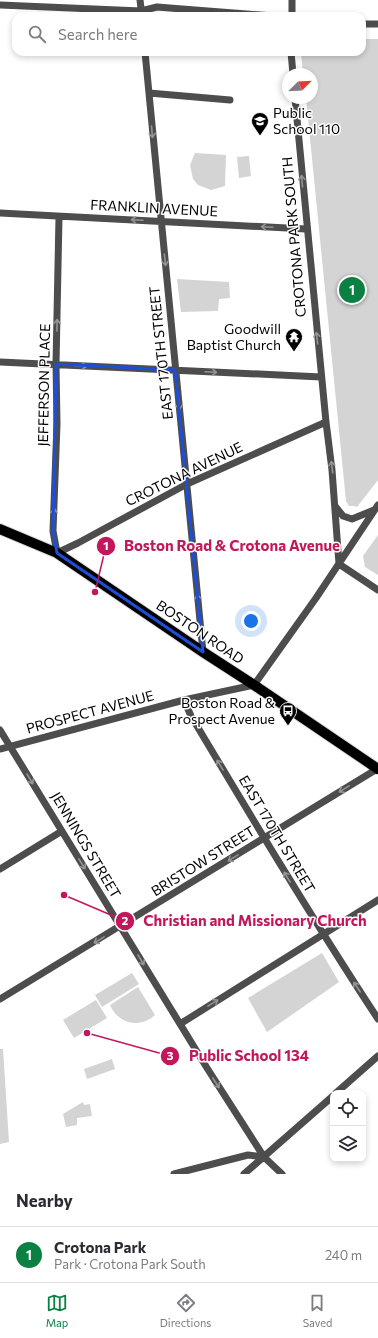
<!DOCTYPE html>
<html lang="en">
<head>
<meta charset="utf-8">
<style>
  body { margin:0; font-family:Commissioner,sans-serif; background:#f2f2f3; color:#2b2b33 }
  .controls { position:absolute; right:12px; bottom:12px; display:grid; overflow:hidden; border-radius:8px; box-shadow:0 2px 6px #0003 }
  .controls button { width:36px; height:36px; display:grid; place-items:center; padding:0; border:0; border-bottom:1px solid #e1e1e2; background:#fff; color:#2b2b33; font:20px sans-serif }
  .compass { position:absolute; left:282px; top:68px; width:36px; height:36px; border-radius:50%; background:#fff; box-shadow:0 2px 6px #0003; rotate:66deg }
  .you { position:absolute; left:251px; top:621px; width:14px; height:14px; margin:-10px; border:3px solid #fff; border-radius:50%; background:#1a73e8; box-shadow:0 0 0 6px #1a73e833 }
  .badge { display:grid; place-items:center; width:26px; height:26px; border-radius:50%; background:#0b8043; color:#fff; font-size:13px; font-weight:700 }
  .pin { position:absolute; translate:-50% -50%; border:2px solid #fff; box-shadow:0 1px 4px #0006 }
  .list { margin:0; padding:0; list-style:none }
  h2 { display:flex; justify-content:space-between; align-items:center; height:52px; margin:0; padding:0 16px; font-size:17px }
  h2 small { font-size:13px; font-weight:400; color:#7c7c81 }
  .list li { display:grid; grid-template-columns:26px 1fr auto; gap:12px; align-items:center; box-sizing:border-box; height:56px; padding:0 16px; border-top:1px solid #e1e1e2 }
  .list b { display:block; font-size:15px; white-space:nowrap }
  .list p { margin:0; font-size:13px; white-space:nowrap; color:#7c7c81 }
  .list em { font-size:13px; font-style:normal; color:#7c7c81 }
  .icon { flex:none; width:22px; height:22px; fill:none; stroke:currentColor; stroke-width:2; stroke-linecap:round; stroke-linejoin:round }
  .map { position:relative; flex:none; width:378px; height:1174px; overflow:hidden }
  .search { position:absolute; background:#fff; box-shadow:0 2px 6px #0003; left:12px; right:12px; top:12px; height:44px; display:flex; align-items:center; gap:10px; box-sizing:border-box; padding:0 14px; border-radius:12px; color:#7c7c81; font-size:15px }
  .sheet { height:108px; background:#fff }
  nav { display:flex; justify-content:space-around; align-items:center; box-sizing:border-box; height:56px; border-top:1px solid #e1e1e2; background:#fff; font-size:11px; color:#7c7c81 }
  nav a { display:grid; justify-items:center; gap:2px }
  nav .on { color:#0b8043 }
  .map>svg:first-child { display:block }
  .green { fill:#d4d4d4 }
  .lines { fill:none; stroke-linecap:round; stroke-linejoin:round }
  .major-casing { stroke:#dbdbdb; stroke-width:12 }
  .minor { stroke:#4d4d4d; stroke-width:7 }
  .major { stroke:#000; stroke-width:10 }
  .oneway { stroke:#949494 }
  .marked { fill:none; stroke:#1d4ed8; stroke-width:3; stroke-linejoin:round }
  .labels { text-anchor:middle; stroke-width:3; stroke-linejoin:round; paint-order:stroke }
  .poi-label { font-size:14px; fill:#000; stroke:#fff; text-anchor:end }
  .street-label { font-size:14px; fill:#000; stroke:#fff }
  .leader { fill:none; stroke:#c2185b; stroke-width:1.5 }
  .callout-dot { fill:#c2185b; stroke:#fff; stroke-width:1.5 }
  .mark-label { font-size:12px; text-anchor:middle; font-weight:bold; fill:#fff }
  .callout-label { font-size:15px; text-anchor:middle; font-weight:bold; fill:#c2185b; stroke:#fff; stroke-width:3; stroke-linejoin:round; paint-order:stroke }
</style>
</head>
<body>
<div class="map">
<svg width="378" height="1174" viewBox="0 0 378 1174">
  <rect width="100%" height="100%" fill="#fff"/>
  <path class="green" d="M 362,39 L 378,39 L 378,480 L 357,507 L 355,506 L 349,506 L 346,501 L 306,98 L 312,98 L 312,74 L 303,74 L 301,52 L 362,52 Z
    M 195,153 L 226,155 L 225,186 L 211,190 L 198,185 L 193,179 L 190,165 Z
    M 249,156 L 251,176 L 239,178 L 237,157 Z
    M 177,279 L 229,282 L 230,298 L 219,299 L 218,311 L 181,312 Z
    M 378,535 L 378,575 L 365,567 L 363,556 Z
    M 322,953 L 339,982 L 267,1032 L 248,998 Z
    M 132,973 L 139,984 L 102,1007 L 95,995 Z
    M 138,987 L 155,1015 C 140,1029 118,1024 110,1005 Z
    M 96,1000 L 107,1018 L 74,1038 L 63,1020 Z
    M 0,1049 L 3,1049 L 9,1142 L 0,1144 Z
    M 112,1059 L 115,1069 L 87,1079 L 84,1069 Z
    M 83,1102 L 84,1105 L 90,1104 L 92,1116 L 77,1118 L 77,1125 L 66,1127 L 63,1114 Z"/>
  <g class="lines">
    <defs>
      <path id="major" d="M 0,529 L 57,553 L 203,652 L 254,685 L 378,769"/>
    </defs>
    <use href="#major" class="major-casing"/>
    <path class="minor" d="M 140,0 L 142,16
      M 292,0 L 292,16
      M 0,5 L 141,11 L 157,7 L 273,16
      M 362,24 L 378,24
      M 145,52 L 203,652
      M 291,52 L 293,74
      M 149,93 L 230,100
      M 295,98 L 326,422 L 332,470 L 339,564
      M 0,213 L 306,229
      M 59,217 L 56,364 L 57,424 L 53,531 L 57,553 L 78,543 L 187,484 L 326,422
      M 0,362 L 321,377
      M 335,506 L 343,516 L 352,519 L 374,510
      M 339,564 L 378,590
      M 184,700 L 191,716 C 252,818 313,920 378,1019
      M 0,730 L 207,1068 L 264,1157 L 282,1174
      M 0,749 L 184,700 L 254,685 L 316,598 L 378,505
      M 0,869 L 62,831
      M 0,999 L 377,769
      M 180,1024 L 378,900
      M 336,1093 L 378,1056
      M 174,1174 L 248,1155 L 264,1157
      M 244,1174 L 333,1096"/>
    <use href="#major" class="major"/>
  </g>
  <defs><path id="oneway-shaft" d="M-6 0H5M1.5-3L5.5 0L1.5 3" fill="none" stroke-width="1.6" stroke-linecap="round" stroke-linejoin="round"/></defs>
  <g class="oneway">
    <use href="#oneway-shaft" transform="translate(152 132) rotate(85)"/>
    <use href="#oneway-shaft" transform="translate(302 181) rotate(-95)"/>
    <use href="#oneway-shaft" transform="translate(137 220) rotate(-177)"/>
    <use href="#oneway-shaft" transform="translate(267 227) rotate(-177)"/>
    <use href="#oneway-shaft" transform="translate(165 260) rotate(84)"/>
    <use href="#oneway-shaft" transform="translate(57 325) rotate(-89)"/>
    <use href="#oneway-shaft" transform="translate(317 338) rotate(-96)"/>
    <use href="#oneway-shaft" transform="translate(81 366) rotate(3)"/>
    <use href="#oneway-shaft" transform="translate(211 372) rotate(3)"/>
    <use href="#oneway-shaft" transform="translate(179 404) rotate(84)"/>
    <use href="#oneway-shaft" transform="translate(332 467) rotate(-97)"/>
    <use href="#oneway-shaft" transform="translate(54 514) rotate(-88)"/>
    <use href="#oneway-shaft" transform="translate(198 600) rotate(-95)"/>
    <use href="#oneway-shaft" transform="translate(220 765) rotate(-121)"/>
    <use href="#oneway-shaft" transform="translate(30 779) rotate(59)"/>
    <use href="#oneway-shaft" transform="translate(344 789) rotate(148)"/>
    <use href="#oneway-shaft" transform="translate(233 858) rotate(148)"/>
    <use href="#oneway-shaft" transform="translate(82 864) rotate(58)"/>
    <use href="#oneway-shaft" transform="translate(287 877) rotate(-122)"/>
    <use href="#oneway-shaft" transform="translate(99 940) rotate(149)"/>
    <use href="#oneway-shaft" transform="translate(141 960) rotate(59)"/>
    <use href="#oneway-shaft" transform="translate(357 987) rotate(-123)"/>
    <use href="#oneway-shaft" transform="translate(213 1003) rotate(-32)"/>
    <use href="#oneway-shaft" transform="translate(216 1083) rotate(57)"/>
  </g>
  <path class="marked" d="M 56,364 L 175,370 L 203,652 L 57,553 L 53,531 Z"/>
  <defs>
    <symbol id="school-pin" viewBox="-11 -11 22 30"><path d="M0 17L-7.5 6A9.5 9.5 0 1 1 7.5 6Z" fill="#000" stroke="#fff"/><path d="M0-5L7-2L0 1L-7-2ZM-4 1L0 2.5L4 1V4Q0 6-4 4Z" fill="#fff"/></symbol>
    <symbol id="temple-pin" viewBox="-11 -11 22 30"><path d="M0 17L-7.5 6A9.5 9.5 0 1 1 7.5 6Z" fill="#000" stroke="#fff"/><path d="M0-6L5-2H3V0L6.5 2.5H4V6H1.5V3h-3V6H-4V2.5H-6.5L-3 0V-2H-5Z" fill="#fff"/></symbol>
    <symbol id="bus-pin" viewBox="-11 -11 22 30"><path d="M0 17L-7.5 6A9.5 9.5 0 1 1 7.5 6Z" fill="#000" stroke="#fff"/><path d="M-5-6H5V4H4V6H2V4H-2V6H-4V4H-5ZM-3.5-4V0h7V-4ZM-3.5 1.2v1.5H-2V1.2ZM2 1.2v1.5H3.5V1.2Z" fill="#fff"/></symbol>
  </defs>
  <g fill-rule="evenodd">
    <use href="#school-pin" x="250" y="111" width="20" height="27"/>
    <use href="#temple-pin" x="284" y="327" width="20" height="27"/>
    <use href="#bus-pin" x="278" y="701" width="20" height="27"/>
  </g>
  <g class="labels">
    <g class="poi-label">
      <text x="273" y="118" text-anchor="start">Public<tspan x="273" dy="16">School 110</tspan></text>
      <text x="281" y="334">Goodwill<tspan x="281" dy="16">Baptist Church</tspan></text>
      <text x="275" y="708">Boston Road &amp;<tspan x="275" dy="16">Prospect Avenue</tspan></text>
    </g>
    <g class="street-label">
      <text transform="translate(154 208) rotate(3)" y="5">FRANKLIN AVENUE</text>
      <text transform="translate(294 237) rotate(-95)" y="5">CROTONA PARK SOUTH</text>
      <text transform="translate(161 353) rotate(-96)" y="5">EAST 170TH STREET</text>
      <text transform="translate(44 385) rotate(-89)" y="5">JEFFERSON PLACE</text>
      <text transform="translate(184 474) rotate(-26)" y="5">CROTONA AVENUE</text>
      <text transform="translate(200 632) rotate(34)" y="5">BOSTON ROAD</text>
      <text transform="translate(90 712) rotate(-15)" y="5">PROSPECT AVENUE</text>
      <text transform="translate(277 834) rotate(59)" y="5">EAST 170TH STREET</text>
      <text transform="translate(86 845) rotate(59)" y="5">JENNINGS STREET</text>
      <text transform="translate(203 861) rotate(-32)" y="5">BRISTOW STREET</text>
    </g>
  </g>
  <path class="leader" d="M95 592L106 546M64 895L125 921M87 1033L170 1056"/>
  <g class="callout-dot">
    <circle cx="95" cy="592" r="4"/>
    <circle cx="64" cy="895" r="4"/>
    <circle cx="87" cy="1033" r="4"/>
    <circle cx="106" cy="546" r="10"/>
    <circle cx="125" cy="921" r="10"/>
    <circle cx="170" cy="1056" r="10"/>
  </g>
  <g class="mark-label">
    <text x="106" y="550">1</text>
    <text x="125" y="925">2</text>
    <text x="170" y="1060">3</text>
  </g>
  <g class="callout-label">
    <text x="232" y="551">Boston Road &amp; Crotona Avenue</text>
    <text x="255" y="926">Christian and Missionary Church</text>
    <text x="249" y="1061">Public School 134</text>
  </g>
</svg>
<div class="controls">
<button><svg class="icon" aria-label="locate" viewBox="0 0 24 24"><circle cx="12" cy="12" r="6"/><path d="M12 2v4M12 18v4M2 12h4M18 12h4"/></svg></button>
<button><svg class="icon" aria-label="layers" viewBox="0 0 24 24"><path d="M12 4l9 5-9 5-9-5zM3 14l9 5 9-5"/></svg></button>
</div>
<svg class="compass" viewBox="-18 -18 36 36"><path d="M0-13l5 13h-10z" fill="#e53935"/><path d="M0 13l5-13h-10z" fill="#7c7c81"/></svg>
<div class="you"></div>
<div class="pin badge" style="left:352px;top:290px">1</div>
<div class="search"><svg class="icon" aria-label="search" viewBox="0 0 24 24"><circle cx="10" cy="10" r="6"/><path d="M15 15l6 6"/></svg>Search here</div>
</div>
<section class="sheet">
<h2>Nearby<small></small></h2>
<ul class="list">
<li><span class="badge">1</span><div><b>Crotona Park</b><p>Park · Crotona Park South</p></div><em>240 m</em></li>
</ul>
</section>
<nav>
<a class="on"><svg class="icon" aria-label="map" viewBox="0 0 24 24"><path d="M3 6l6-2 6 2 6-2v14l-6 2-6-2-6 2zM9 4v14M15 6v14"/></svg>Map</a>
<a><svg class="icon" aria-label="directions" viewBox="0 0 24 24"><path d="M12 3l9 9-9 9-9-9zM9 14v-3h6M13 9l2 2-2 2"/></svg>Directions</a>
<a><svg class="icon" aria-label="saved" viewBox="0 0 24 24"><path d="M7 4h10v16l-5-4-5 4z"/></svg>Saved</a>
</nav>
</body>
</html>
